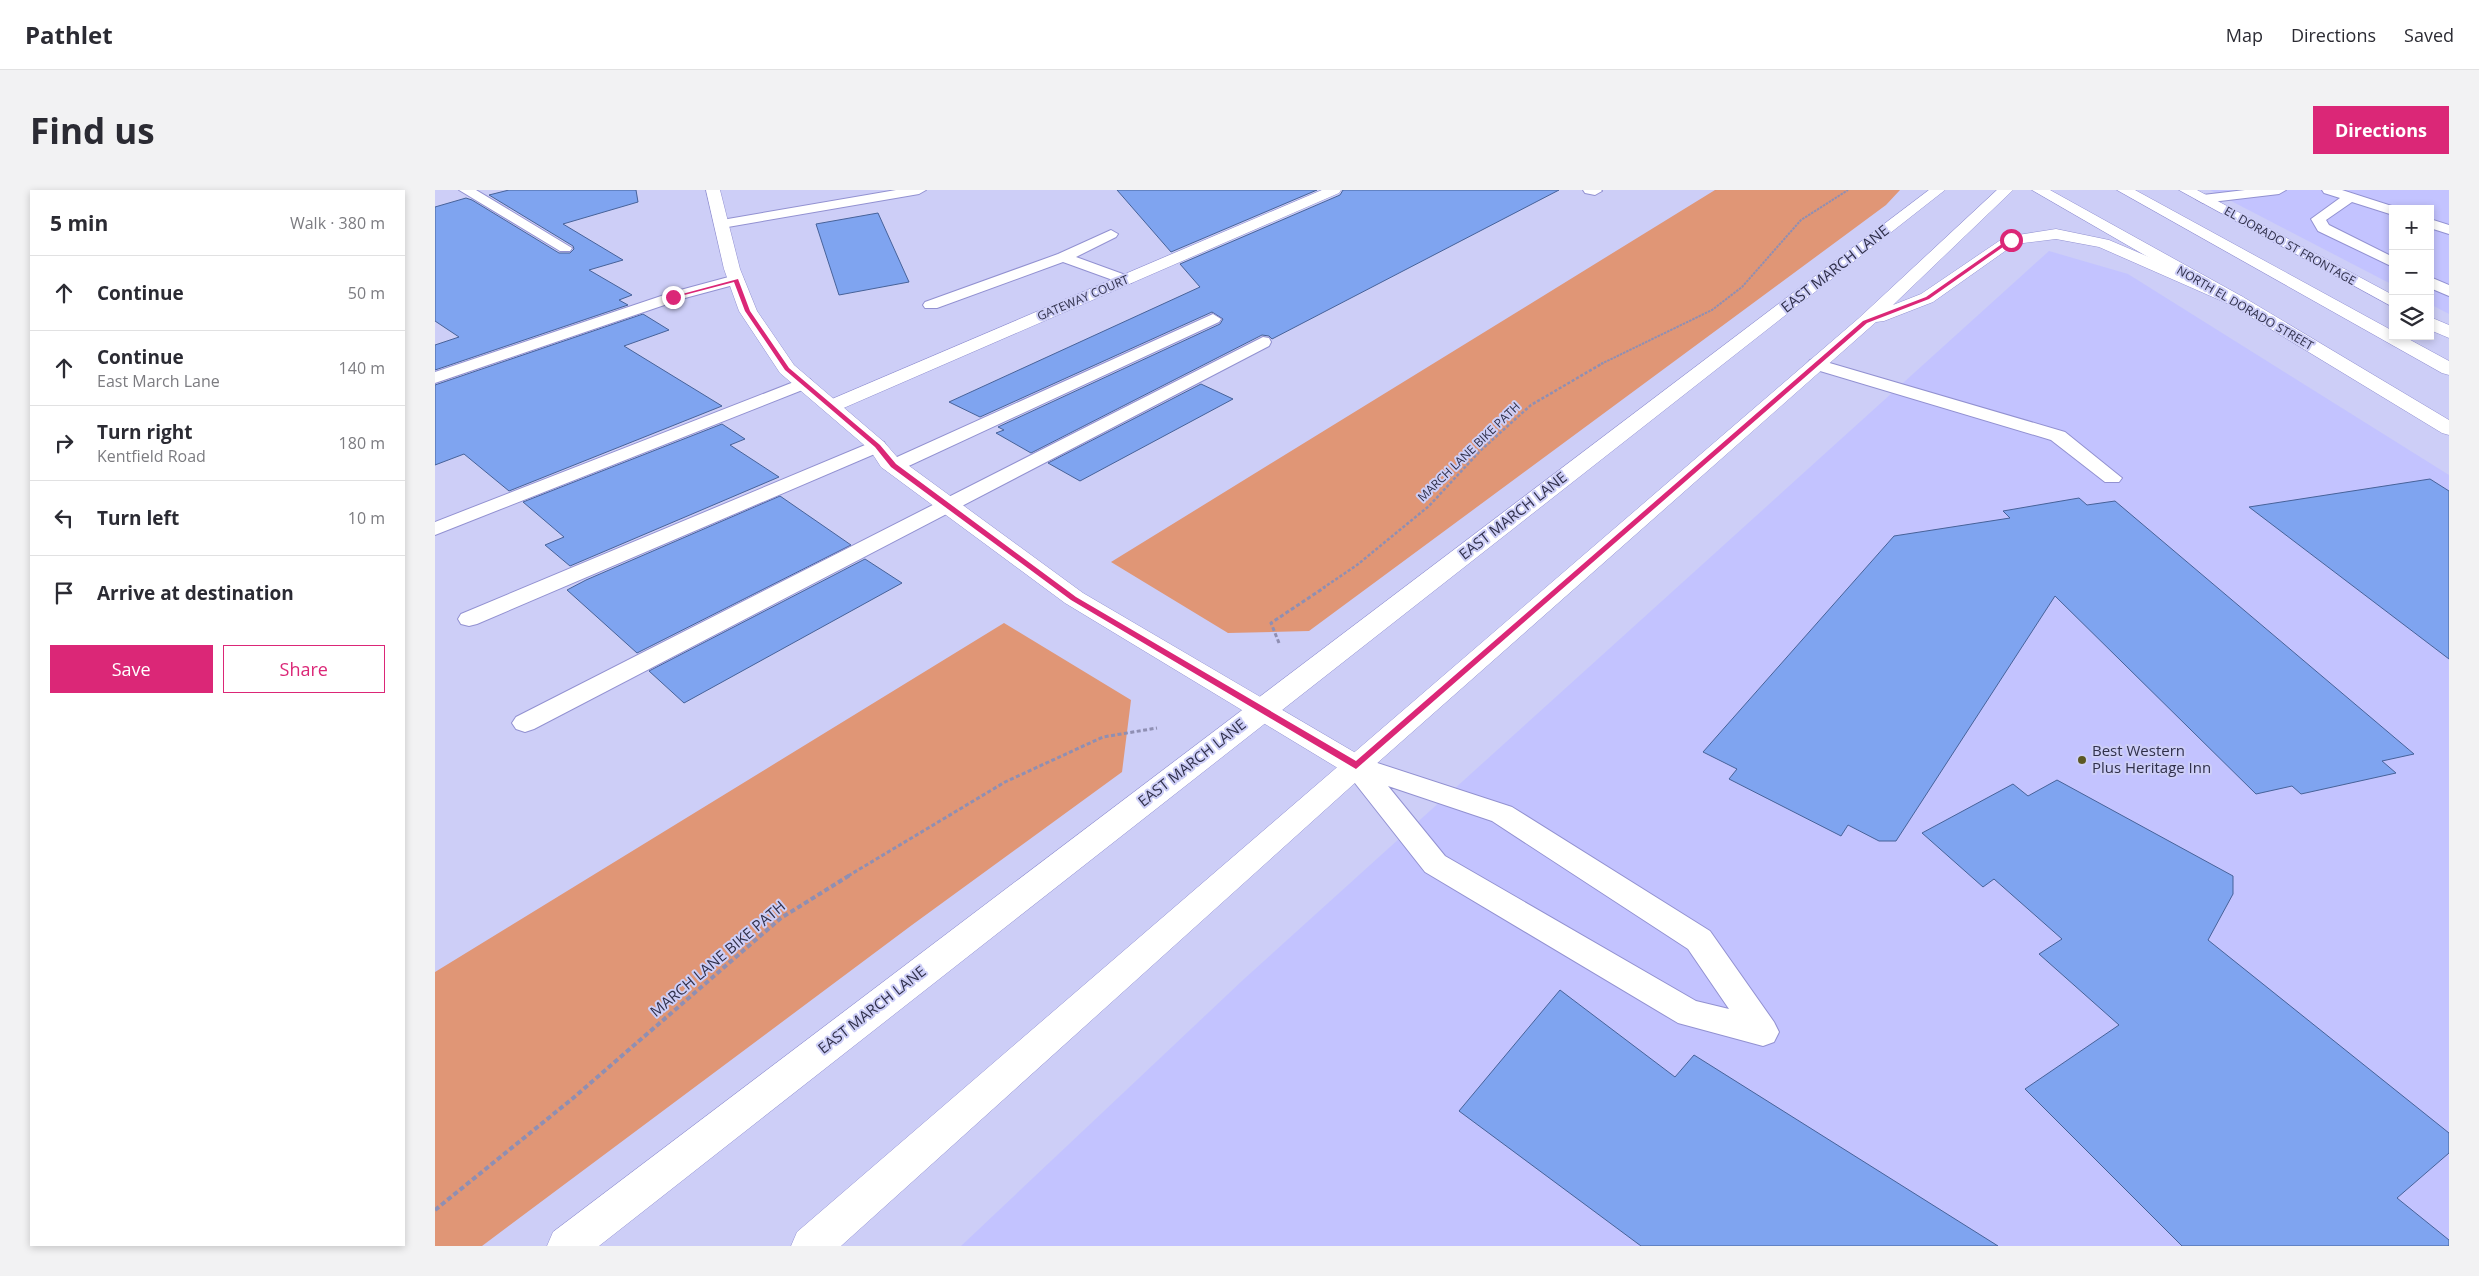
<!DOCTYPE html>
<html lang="en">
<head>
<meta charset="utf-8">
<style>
  body { margin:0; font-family:"Open Sans",sans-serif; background:#f2f2f3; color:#2b2b33 }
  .controls { position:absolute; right:15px; top:15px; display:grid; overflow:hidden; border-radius:0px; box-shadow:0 2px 8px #0003 }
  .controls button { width:45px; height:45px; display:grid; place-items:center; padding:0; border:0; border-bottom:1px solid #e1e1e2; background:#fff; color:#2b2b33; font:25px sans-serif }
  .stop { position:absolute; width:15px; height:15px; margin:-11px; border:4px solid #db2777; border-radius:50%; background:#fff }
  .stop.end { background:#db2777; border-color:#fff; box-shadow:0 1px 5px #0008 }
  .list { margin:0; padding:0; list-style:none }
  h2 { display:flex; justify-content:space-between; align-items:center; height:65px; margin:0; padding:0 20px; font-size:21px }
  h2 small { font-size:16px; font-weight:400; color:#7c7c81 }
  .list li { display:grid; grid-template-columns:32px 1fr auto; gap:15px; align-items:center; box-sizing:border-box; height:75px; padding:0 20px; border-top:1px solid #e1e1e2 }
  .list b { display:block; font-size:19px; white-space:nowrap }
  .list p { margin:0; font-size:16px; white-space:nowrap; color:#7c7c81 }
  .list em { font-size:16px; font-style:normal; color:#7c7c81 }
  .actions { display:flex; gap:10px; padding:15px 20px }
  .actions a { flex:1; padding:11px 0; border:1px solid #db2777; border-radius:0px; text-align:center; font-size:18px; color:#db2777 }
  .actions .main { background:#db2777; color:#fff }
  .icon { flex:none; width:28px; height:28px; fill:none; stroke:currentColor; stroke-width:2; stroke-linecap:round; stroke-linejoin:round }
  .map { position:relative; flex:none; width:2014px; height:1056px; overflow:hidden; border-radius:0px }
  header { display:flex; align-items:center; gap:30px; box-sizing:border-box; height:70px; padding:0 25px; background:#fff; border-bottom:1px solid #e1e1e2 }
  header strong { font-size:24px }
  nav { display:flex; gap:28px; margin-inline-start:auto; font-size:18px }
  .intro { display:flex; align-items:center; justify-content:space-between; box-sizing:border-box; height:120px; padding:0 30px }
  h1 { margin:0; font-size:35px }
  .button { padding:12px 22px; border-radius:0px; background:#db2777; color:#fff; font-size:18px; font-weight:700 }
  main { display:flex; gap:30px; padding:0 30px }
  aside { flex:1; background:#fff; border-radius:0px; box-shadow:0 2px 8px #0003 }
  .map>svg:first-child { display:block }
  .built { fill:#c3c3ff }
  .green { fill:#e09676 }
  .building { fill:#7fa4f0; stroke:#476299 }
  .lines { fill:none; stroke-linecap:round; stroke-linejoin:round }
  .service-casing { stroke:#9291d1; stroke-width:2 }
  .minor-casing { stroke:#9291d1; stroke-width:1 }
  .tertiary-casing { stroke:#9291d1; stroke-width:1 }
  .secondary-casing { stroke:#9291d1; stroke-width:1 }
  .primary-casing { stroke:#9291d1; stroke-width:1 }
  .path-far3 { stroke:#8f8fb3; stroke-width:2; stroke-dasharray:2.5 1; stroke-linecap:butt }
  .path-far2 { stroke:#8f8fb3; stroke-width:2.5; stroke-dasharray:3 2; stroke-linecap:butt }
  .path-far1 { stroke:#8f8fb3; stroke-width:3; stroke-dasharray:4 2.5; stroke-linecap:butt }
  .path { stroke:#8f8fb3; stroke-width:4; stroke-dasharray:5 3; stroke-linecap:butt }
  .service { fill:#fff; fill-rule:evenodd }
  .minor { fill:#fff; fill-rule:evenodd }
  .tertiary { fill:#fff; fill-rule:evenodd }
  .secondary { fill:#fff; fill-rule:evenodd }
  .primary { fill:#fff; fill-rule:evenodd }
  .route { fill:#db2777 }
  .poi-dot { fill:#5c5824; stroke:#cdcef7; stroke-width:2 }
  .labels { text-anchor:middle; stroke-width:4; stroke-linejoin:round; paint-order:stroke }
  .far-street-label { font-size:12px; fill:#30304b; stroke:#cdcef7 }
  .street-label { font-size:15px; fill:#30304b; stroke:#cdcef7 }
  .poi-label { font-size:15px; fill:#30304b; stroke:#cdcef7; text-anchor:start }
</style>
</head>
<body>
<header>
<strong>Pathlet</strong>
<nav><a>Map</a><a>Directions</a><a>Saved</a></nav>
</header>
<div class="intro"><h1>Find us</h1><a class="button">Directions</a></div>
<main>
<aside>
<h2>5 min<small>Walk · 380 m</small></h2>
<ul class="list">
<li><svg class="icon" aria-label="ahead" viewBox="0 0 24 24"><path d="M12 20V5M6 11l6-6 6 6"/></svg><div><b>Continue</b></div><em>50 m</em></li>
<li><svg class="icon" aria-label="ahead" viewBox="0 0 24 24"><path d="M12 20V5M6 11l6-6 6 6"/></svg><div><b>Continue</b><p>East March Lane</p></div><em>140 m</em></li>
<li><svg class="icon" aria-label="right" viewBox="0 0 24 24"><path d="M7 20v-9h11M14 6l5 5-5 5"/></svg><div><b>Turn right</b><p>Kentfield Road</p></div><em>180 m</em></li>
<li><svg class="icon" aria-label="left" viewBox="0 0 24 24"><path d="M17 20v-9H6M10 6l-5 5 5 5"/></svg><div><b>Turn left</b></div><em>10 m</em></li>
<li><svg class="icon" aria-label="arrive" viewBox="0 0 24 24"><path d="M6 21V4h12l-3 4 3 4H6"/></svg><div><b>Arrive at destination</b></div></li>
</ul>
<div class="actions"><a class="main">Save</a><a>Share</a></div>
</aside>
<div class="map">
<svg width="2014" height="1056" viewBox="0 0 2014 1056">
  <rect width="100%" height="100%" fill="#cdcef7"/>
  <path class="built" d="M 1775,0 L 2014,0 L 2014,124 L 1995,114 L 1995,19 L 1958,19 L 1958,95 Z
    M 1614,61 L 1693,84 L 2014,285 L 2014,1056 L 526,1056 L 809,789 Z"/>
  <path class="green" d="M 1280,0 L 1465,0 L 1451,15 L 874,441 L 793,443 L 676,372 Z
    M 569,433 L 696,510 L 687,582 L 477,735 L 47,1056 L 0,1056 L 0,782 Z"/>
  <path class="building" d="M 74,0 L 201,0 L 203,12 L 128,34 L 188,70 L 154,80 L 197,105 L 184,110 L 193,115 L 0,180 L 0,155 L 24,147 L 0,131 L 0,17 L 31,8 L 37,10 L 124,63 L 135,63 L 139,59 L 138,56 L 54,5 Z
    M 682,0 L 882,0 L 736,62 Z
    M 908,0 L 1124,0 L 837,149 L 834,146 L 827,145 L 596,263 L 561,243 L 569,240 L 563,237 L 785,134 L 788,129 L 777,122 L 545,227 L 514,212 L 765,97 L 745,74 L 905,5 Z
    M 443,23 L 474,92 L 404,105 L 381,34 Z
    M 208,124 L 234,140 L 189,156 L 287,216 L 74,301 L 29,264 L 0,275 L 0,195 Z
    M 766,194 L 798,209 L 645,291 L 613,273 Z
    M 287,234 L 310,249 L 295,255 L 344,287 L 135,376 L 110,355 L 129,347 L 88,312 Z
    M 1995,289 L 2014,301 L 2014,469 L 1814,317 Z
    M 345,306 L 416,355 L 202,463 L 132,400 L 151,390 Z
    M 1644,308 L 1652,315 L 1680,311 L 1979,564 L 1947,571 L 1961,583 L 1866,604 L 1857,596 L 1821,604 L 1620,406 L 1461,651 L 1444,651 L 1413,635 L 1406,646 L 1294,589 L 1302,579 L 1268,562 L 1459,346 L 1575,328 L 1568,321 Z
    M 430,369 L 467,393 L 249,513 L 214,481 Z
    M 1622,590 L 1798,686 L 1798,704 L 1773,750 L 2014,943 L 2014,963 L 1962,1008 L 2014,1050 L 2014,1056 L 1747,1056 L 1590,899 L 1684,835 L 1604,764 L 1627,749 L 1559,689 L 1548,697 L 1487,643 L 1578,594 L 1593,606 Z
    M 1125,800 L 1240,887 L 1259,865 L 1563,1056 L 1206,1056 L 1024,921 Z"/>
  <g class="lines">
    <defs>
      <path id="service" d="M 24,0 L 41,0 L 137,58 L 135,61 L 125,61 Z
        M 461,0 L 491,0 L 484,4 L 287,38 L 280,34 L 287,30 Z
        M 1148,0 L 1166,0 L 1167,1 L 1160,5 L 1150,3 Z
        M 1810,0 L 1851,0 L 1844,4 L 1768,13 L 1761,9 L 1768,5 Z
        M 1887,0 L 1907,0 L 1963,18 L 1958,19 L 1958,25 L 1917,12 L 1891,30 L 1894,35 L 1958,67 L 1958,77 L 1883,41 L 1876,29 L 1905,8 L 1889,3 Z
        M 1995,29 L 2014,35 L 2014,44 L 1995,38 Z
        M 676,40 L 683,44 L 681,47 L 641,67 L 696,87 L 699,90 L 696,93 L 686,93 L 628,72 L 502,118 L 490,118 L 488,115 L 490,112 L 623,64 Z
        M 301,85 L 309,90 L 306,93 L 250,108 L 0,193 L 0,182 L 238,102 Z
        M 1995,87 L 2014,95 L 2014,106 L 1995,98 Z
        M 778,124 L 786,129 L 784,132 L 465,280 L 451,280 L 448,276 L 451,272 Z
        M 828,147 L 834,148 L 836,152 L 834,156 L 99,539 L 90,542 L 81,539 L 77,533 L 81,527 Z
        M 1381,169 L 1630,242 L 1687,288 L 1684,292 L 1670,292 L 1616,250 L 1375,178 L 1372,174 L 1375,170 Z
        M 369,188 L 375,189 L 378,193 L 375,197 L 0,345 L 0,332 Z
        M 442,250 L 449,252 L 451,256 L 449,260 L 42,434 L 34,436 L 26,434 L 23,429 L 26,424 Z
        M 921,566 L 1077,617 L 1275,741 L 1339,832 L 1344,842 L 1339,852 L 1328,856 L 1243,833 L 990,682 L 912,583 L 908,576 L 912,569 ZM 953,596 L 1057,631 L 1253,759 L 1294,819 L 1261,811 L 1010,666 Z"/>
      <path id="minor" d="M 887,0 L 906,0 L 904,3 L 404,220 L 397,222 L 390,220 L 387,216 L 390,212 Z
        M 1744,0 L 1762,0 L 1958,105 L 1958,117 Z
        M 1995,127 L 2014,135 L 2014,148 L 1995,140 Z"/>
      <path id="tertiary" d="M 271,0 L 285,0 L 305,79 L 322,121 L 359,175 L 449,252 L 462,267 L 648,403 L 931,569 L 935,576 L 931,583 L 921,587 L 911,583 L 630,413 L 446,277 L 435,260 L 345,183 L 304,121 L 289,79 Z"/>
      <path id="secondary" d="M 1597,0 L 1615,0 L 1808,107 L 2014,230 L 2014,245 L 2007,243 L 1796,115 Z
        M 1682,0 L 1700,0 L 1958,141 L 1958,146 L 1968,146 L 2014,171 L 2014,185 L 2007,183 Z"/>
      <path id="primary" d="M 1494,0 L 1510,0 L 164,1056 L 112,1056 L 118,1042 Z
        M 1562,0 L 1578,0 L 1458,115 L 1486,104 L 1570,47 L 1621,39 L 1674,50 L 1808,107 L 1811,111 L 1808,115 L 1796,115 L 1664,57 L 1621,49 L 1580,54 L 1498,112 L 1449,131 L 1441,132 L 931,583 L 406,1056 L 356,1056 L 362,1042 L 1424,128 Z"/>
    </defs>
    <use href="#service" class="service-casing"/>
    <use href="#minor" class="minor-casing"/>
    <use href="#tertiary" class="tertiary-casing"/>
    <use href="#secondary" class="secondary-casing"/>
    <use href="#primary" class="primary-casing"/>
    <path class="path-far3" d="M 1166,174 L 1277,120 L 1307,97 L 1366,30 L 1413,0"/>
    <path class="path-far2" d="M 888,398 L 922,375 L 994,316 L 1045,261 L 1096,215 L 1168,173"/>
    <path class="path-far1" d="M 844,453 L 836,433 L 890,397
      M 413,686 L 570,592 L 668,547 L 722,538"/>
    <path class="path" d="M 0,1020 L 137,909 L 346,728 L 415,685"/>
    <use href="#service" class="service"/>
    <use href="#minor" class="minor"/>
    <use href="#tertiary" class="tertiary"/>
    <use href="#secondary" class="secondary"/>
    <use href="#primary" class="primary"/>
  </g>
  <path class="route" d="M 1574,49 L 1578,50 L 1494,109 L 1432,133 L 921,579 L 636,410 L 456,277 L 440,257 L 350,180 L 310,121 L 299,92 L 238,108 L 236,107 L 303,89 L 315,121 L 354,178 L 445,255 L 461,274 L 641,407 L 921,571 L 1428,131 L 1491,107 Z"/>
  <circle class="poi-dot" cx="1647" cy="570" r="5"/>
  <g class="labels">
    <g class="far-street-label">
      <text transform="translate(1855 56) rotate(29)" y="4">EL DORADO ST FRONTAGE</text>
      <text transform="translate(648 108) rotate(-23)" y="4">GATEWAY COURT</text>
      <text transform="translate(1810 118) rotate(30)" y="4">NORTH EL DORADO STREET</text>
      <text transform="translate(1034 262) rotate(-44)" y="4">MARCH LANE BIKE PATH</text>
    </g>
    <g class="street-label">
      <text transform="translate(1400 79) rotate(-38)" y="5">EAST MARCH LANE</text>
      <text transform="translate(1078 326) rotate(-38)" y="5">EAST MARCH LANE</text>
      <text transform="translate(757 573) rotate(-38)" y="5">EAST MARCH LANE</text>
      <text transform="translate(283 769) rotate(-40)" y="5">MARCH LANE BIKE PATH</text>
      <text transform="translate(437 820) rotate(-38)" y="5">EAST MARCH LANE</text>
    </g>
    <g class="poi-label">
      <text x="1657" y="566">Best Western<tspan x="1657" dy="17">Plus Heritage Inn</tspan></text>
    </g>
  </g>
</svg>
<div class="controls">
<button>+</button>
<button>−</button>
<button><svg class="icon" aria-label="layers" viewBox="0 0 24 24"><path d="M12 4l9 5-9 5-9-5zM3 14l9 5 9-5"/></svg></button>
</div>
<div class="stop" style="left:1576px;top:50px"></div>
<div class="stop end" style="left:238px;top:107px"></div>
</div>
</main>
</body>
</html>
